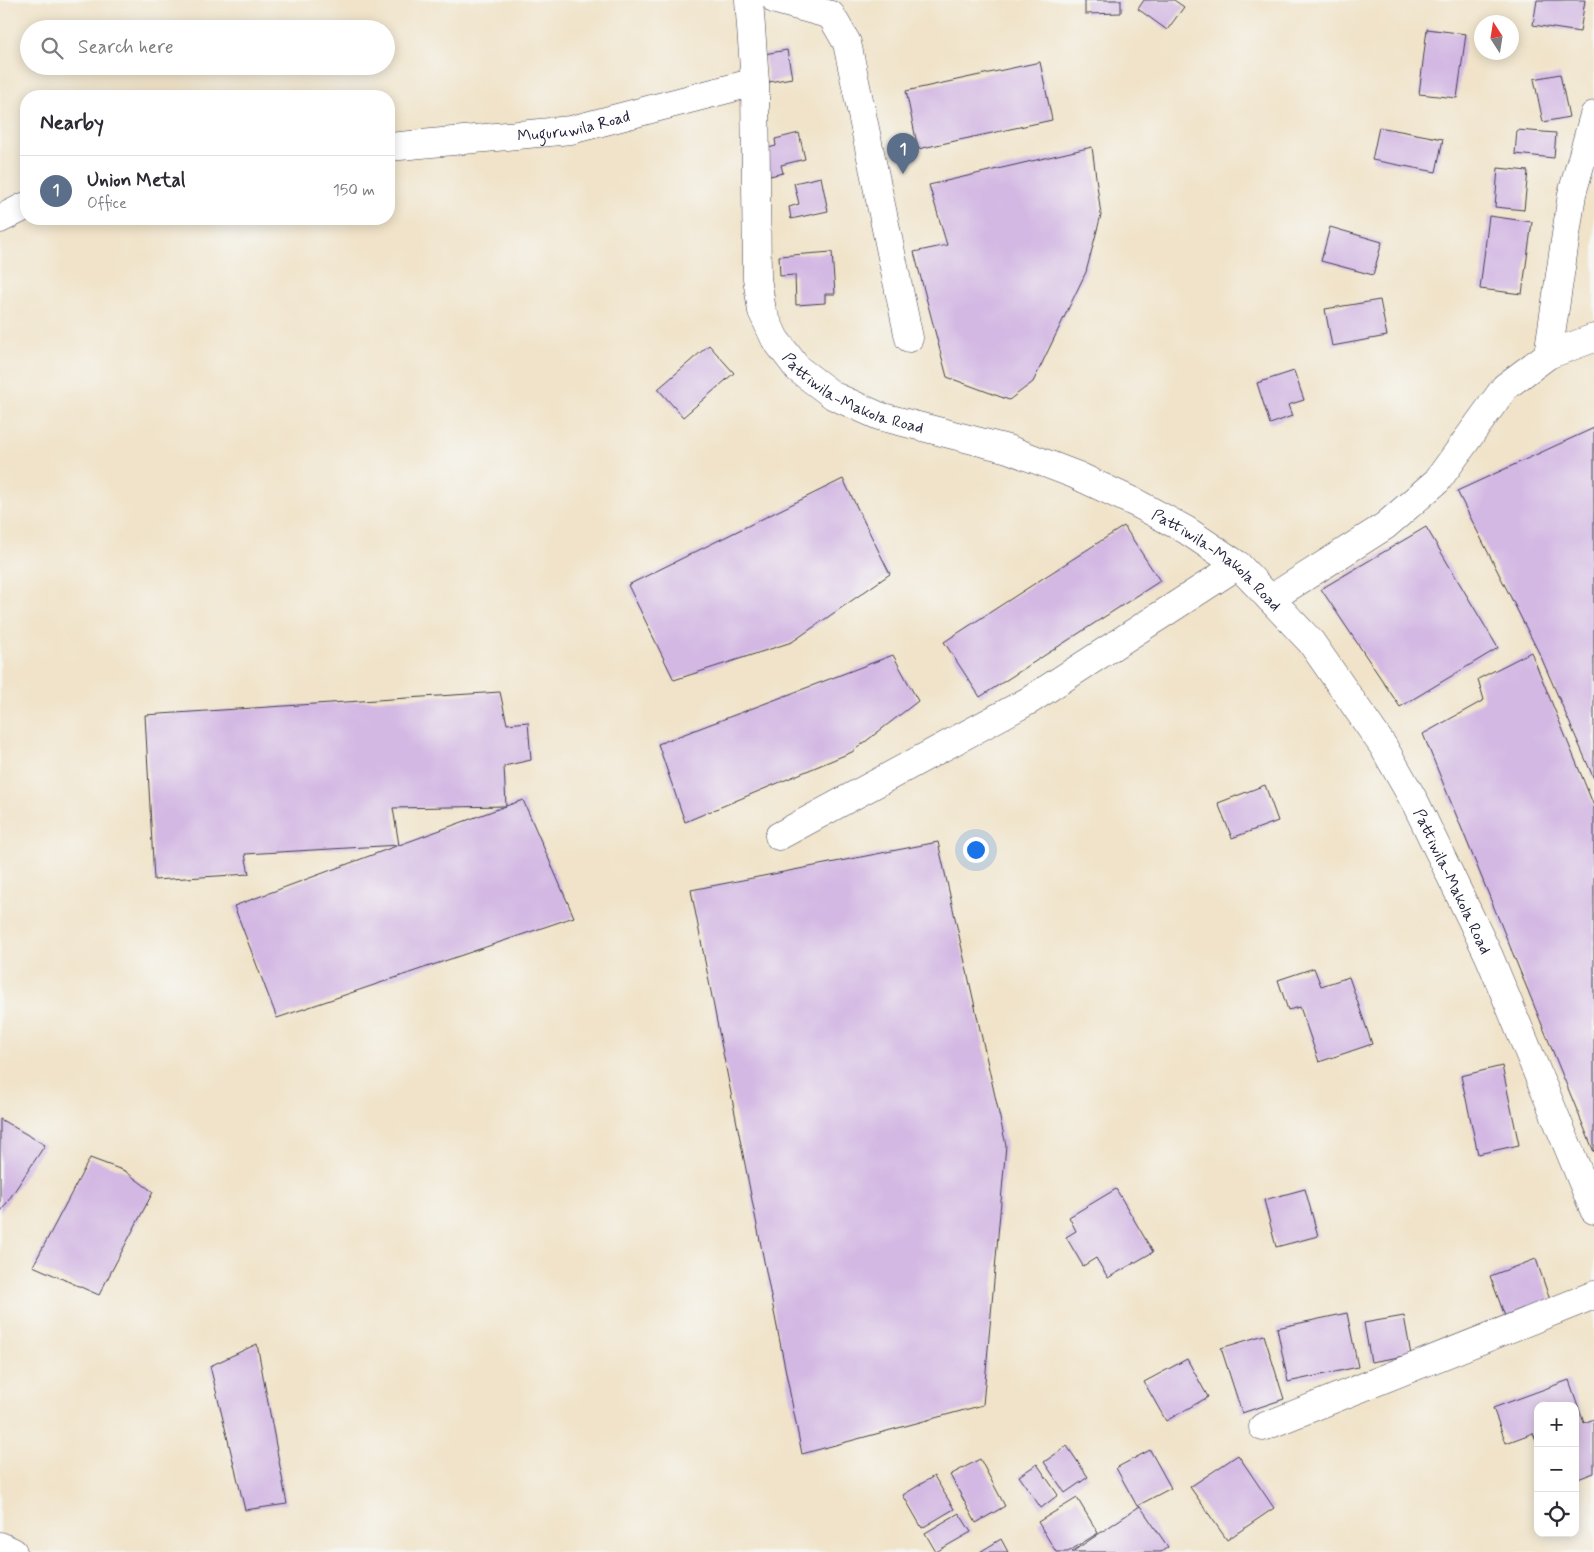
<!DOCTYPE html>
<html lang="en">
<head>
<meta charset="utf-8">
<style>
  body { margin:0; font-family:Mynerve,sans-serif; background:#f2f2f3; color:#2b2b33 }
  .controls { position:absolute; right:15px; bottom:15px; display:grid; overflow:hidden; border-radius:10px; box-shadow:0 2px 12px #0003 }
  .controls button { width:45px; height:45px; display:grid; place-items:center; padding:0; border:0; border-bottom:1px solid #e1e1e2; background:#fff; color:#2b2b33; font:25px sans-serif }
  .compass { position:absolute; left:1474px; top:15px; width:45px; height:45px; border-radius:50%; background:#fff; box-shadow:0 2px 12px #0003; rotate:348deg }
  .you { position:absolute; left:975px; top:849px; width:18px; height:18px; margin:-12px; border:4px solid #fff; border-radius:50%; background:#1a73e8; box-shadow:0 0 0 8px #1a73e833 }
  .badge { display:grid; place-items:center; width:32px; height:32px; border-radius:50%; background:#0b8043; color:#fff; font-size:16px; font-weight:700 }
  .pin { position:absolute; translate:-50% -41px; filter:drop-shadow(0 1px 2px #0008) }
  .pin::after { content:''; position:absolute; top:26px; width:18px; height:15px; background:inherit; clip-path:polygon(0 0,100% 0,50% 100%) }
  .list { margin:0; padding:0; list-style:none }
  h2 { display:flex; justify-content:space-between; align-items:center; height:65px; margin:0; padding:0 20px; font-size:21px }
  h2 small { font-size:16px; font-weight:400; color:#7c7c81 }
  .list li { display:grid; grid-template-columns:32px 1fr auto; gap:15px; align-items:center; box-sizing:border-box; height:70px; padding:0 20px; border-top:1px solid #e1e1e2 }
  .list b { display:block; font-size:19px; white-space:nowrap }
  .list p { margin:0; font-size:16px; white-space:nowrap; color:#7c7c81 }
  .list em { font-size:16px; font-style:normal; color:#7c7c81 }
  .icon { flex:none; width:28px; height:28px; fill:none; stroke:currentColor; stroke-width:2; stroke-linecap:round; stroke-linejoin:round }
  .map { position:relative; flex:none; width:1594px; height:1552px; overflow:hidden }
  .search { position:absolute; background:#fff; box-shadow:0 2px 12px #0003; left:20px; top:20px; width:375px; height:55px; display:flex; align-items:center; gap:12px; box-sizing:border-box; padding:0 18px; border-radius:28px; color:#7c7c81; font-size:19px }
  .panel { position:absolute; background:#fff; box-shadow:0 2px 12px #0003; left:20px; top:90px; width:375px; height:135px; border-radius:20px }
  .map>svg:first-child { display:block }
  .building { fill:#d3b8e3; fill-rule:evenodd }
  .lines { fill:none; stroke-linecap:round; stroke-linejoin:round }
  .minor-casing { stroke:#413f50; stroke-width:29 }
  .major-casing { stroke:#413f50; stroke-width:29 }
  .minor { stroke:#fff; stroke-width:28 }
  .major { stroke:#fff; stroke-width:28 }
  .labels { text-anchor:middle; stroke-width:4; stroke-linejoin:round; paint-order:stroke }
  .street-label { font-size:16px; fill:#22223b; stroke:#f6f6f2 }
</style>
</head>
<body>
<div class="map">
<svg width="1594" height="1552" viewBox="0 0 1594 1552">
  <rect width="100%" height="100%" fill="#f6f6f2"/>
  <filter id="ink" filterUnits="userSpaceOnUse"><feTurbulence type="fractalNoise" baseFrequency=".02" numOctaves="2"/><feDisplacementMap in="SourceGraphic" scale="10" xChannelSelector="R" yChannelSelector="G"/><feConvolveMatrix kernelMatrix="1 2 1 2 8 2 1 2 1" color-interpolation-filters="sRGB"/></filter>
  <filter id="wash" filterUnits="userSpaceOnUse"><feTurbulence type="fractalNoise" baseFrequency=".0096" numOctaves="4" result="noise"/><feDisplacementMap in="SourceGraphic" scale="20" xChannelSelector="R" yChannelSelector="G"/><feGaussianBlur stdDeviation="1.12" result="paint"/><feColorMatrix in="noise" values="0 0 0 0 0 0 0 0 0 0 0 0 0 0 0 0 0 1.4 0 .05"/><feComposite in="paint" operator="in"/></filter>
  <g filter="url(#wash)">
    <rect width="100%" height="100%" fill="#f0e3c9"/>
    <g id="blocks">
      <path class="building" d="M 1085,0 L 1121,0 L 1121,13 L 1085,14 Z
        M 1144,0 L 1174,0 L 1184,7 L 1167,30 L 1138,9 Z
        M 1537,0 L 1585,0 L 1580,32 L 1533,25 Z
        M 1427,29 L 1466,34 L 1457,98 L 1419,94 Z
        M 787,50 L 792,78 L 769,82 L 764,54 Z
        M 1040,62 L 1052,120 L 918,149 L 906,91 Z
        M 1560,74 L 1569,117 L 1543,122 L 1534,79 Z
        M 1379,127 L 1443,139 L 1436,172 L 1372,160 Z
        M 1517,130 L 1556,133 L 1554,158 L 1515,154 Z
        M 799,133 L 805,159 L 781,165 L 783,173 L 770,176 L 764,149 L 776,146 L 775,139 Z
        M 1092,147 L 1101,215 L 1086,272 L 1033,382 L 1009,400 L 947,377 L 914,252 L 947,245 L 929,185 Z
        M 1498,168 L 1528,171 L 1524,210 L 1495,207 Z
        M 821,177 L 828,211 L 791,219 L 789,207 L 799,204 L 794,183 Z
        M 1489,216 L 1532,222 L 1522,294 L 1480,289 Z
        M 1330,227 L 1382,242 L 1373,275 L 1321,261 Z
        M 832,252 L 835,294 L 825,294 L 825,303 L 796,305 L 795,275 L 780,276 L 779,256 Z
        M 1380,300 L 1387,336 L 1332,346 L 1325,309 Z
        M 709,345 L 734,373 L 683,417 L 658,389 Z
        M 1294,371 L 1304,400 L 1288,405 L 1292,416 L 1270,424 L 1257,383 Z
        M 1594,428 L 1594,779 L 1541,657 L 1457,491 Z
        M 843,479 L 890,574 L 792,642 L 674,680 L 628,585 Z
        M 1124,526 L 1160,581 L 980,697 L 944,642 Z
        M 1426,527 L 1498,648 L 1400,707 L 1321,589 Z
        M 1531,652 L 1594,806 L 1594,1152 L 1423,734 L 1484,700 L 1478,679 Z
        M 893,655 L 918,701 L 852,752 L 685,822 L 658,744 Z
        M 500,692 L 507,724 L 528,722 L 531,760 L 504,766 L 506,806 L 523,800 L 574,917 L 277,1018 L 234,906 L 399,845 L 245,854 L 249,874 L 154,880 L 145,715 ZM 506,806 L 402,844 L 399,845 L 393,808 Z
        M 1265,785 L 1278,821 L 1232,838 L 1218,803 Z
        M 938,842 L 1006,1145 L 983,1405 L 802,1454 L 691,890 Z
        M 1314,968 L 1321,986 L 1349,977 L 1372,1044 L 1319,1062 L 1300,1007 L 1288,1010 L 1278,980 Z
        M 1502,1066 L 1519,1145 L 1478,1154 L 1461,1076 Z
        M 0,1119 L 45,1145 L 0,1213 Z
        M 90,1158 L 125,1171 L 153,1192 L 99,1295 L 33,1266 Z
        M 1116,1189 L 1153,1252 L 1108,1278 L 1096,1258 L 1083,1266 L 1066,1237 L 1076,1231 L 1069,1217 Z
        M 1305,1189 L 1318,1236 L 1276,1247 L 1264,1200 Z
        M 1536,1259 L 1551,1303 L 1506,1319 L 1490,1276 Z
        M 1347,1313 L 1358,1367 L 1288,1382 L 1277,1328 Z
        M 1404,1316 L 1411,1355 L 1371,1362 L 1364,1323 Z
        M 1264,1335 L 1284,1399 L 1242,1413 L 1221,1348 Z
        M 257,1344 L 287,1504 L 245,1510 L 210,1366 Z
        M 1187,1359 L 1208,1397 L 1166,1421 L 1144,1382 Z
        M 1569,1380 L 1584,1423 L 1594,1419 L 1594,1473 L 1575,1480 L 1575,1406 L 1538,1406 L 1538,1445 L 1533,1433 L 1506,1443 L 1493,1408 Z
        M 1067,1446 L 1088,1477 L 1065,1493 L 1044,1462 Z
        M 1150,1450 L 1171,1488 L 1137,1506 L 1116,1468 Z
        M 1238,1455 L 1274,1508 L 1227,1540 L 1190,1487 Z
        M 980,1459 L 1005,1506 L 976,1523 L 950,1475 Z
        M 1037,1464 L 1058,1495 L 1041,1508 L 1019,1476 Z
        M 934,1476 L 954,1509 L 922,1528 L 903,1495 Z
        M 1077,1498 L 1098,1533 L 1068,1552 L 1056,1552 L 1038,1522 Z
        M 1140,1506 L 1168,1547 L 1161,1552 L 1072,1552 Z
        M 959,1513 L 971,1532 L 936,1552 L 925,1533 Z
        M 1001,1539 L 1008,1552 L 980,1552 Z"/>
    </g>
  </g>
  <g filter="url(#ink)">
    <use href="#blocks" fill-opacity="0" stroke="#413f50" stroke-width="1"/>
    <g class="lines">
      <defs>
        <g id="minor">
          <path d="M 776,0 L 831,15 L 847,43 L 909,338"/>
          <path id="s1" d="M 389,147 L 571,130 L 755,82"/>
          <path d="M 0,219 L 26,206"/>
          <path d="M 1548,355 L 1572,194 L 1594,115"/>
          <path d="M 1270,599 L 1385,526 L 1437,481 L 1505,387 L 1548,355 L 1594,338"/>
          <path d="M 779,836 L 1030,700 L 1238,565"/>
          <path d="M 1263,1427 L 1594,1295"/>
          <path d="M 0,1546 L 13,1552"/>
        </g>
        <g id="major">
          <path id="s2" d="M 749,0 L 755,82 L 757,278 L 762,311 L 775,339 L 798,369 L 834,396 L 879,416 L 1008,449 L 1076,475 L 1138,504 L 1186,530 L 1238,565 L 1311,642 L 1383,746 L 1416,804 L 1489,956 L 1594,1210"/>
        </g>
      </defs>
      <use href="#minor" class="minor-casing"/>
      <use href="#major" class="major-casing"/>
      <use href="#minor" class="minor"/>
      <use href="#major" class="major"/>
    </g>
  </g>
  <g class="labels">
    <g class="street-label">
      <text dy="6" stroke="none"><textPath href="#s1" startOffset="186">Muguruwila Road</textPath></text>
      <text dy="6" stroke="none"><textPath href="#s2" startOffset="441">Pattiwila-Makola Road</textPath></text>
      <text dy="6" stroke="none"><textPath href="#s2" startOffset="846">Pattiwila-Makola Road</textPath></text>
      <text dy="6" stroke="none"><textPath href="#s2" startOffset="1251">Pattiwila-Makola Road</textPath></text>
    </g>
  </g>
</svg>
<div class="controls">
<button>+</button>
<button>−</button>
<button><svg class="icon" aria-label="locate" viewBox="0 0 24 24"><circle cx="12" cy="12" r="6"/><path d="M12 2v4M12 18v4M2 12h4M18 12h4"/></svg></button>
</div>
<svg class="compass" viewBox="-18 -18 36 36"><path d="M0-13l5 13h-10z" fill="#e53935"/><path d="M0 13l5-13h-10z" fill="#7c7c81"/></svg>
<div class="you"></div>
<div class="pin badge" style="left:903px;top:174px;background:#5c6f8a">1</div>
<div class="search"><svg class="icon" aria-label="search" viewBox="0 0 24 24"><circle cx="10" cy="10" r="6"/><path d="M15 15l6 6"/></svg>Search here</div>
<section class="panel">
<h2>Nearby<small></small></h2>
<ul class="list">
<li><span class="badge" style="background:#5c6f8a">1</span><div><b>Union Metal</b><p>Office</p></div><em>150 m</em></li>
</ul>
</section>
</div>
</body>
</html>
